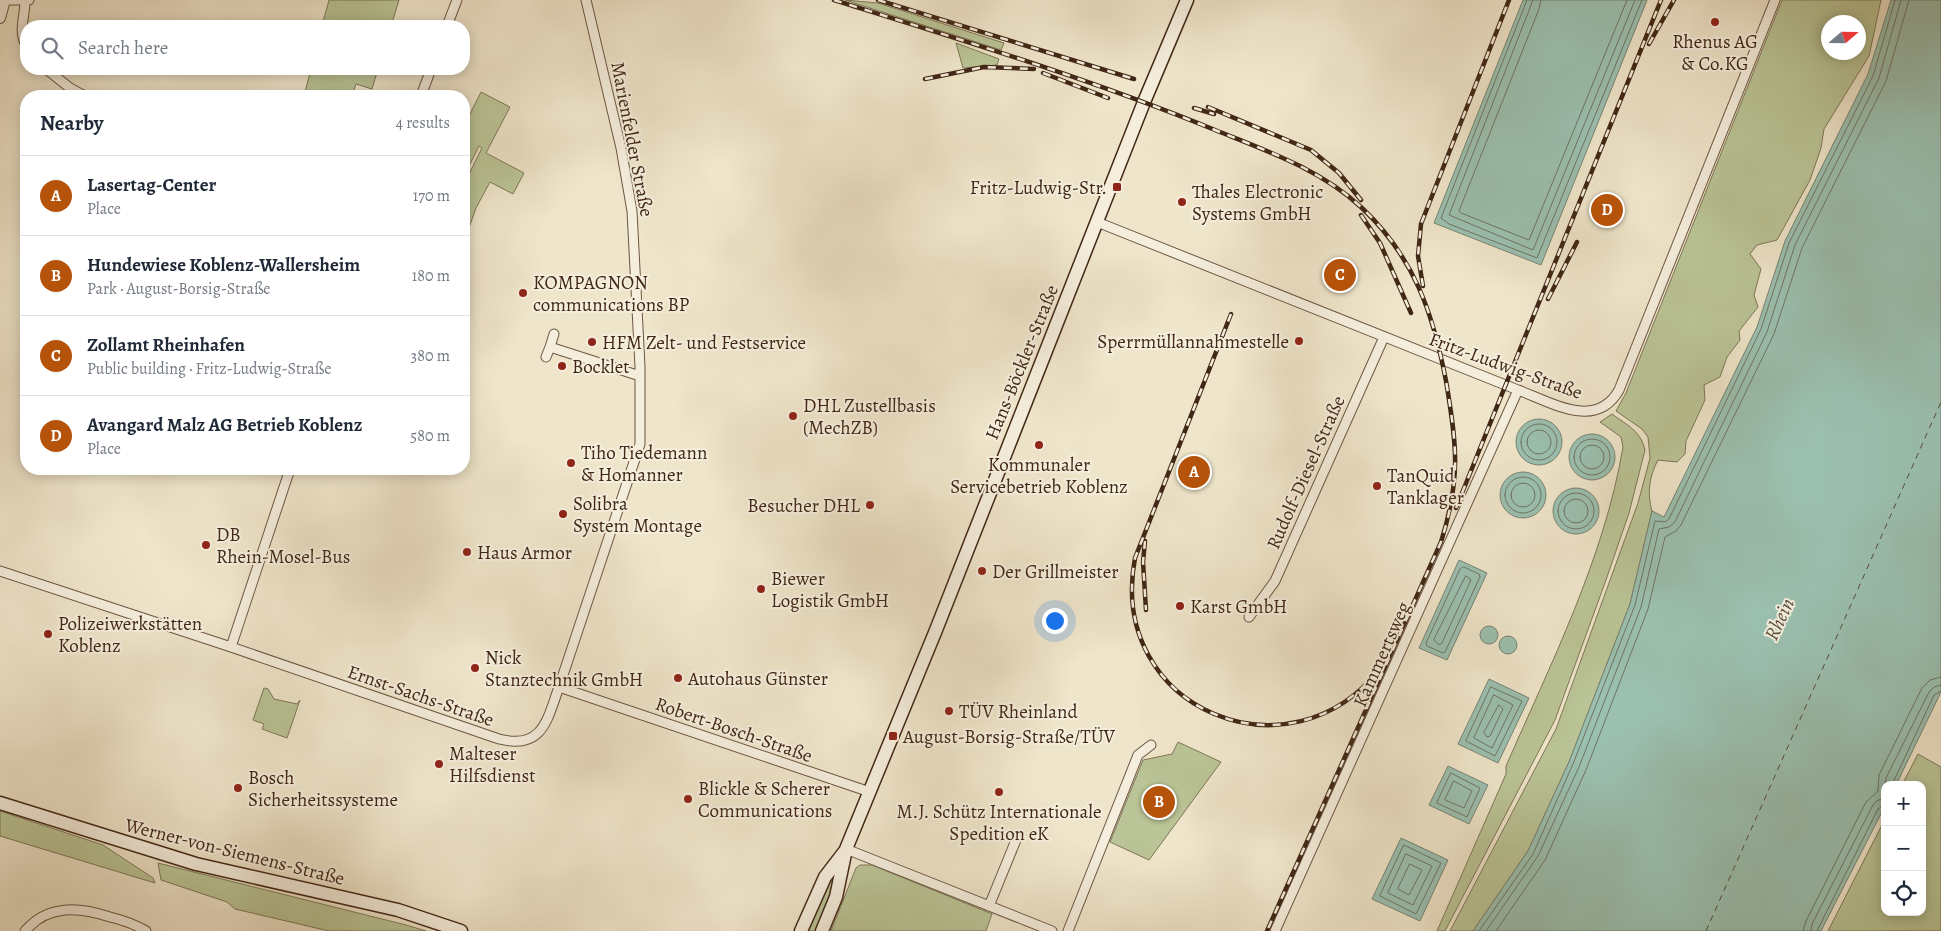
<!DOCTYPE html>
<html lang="en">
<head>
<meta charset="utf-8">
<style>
  body { margin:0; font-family:Alegreya,serif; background:#f6f6f7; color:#1f2937 }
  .controls { position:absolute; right:15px; bottom:15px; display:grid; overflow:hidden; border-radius:10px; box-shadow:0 2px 12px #0003 }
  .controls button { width:45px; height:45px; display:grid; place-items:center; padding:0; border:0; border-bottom:1px solid #e0e1e3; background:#fff; color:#1f2937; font:25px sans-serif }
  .compass { position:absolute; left:1821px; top:15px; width:45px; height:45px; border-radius:50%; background:#fff; box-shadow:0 2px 12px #0003; rotate:70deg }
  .you { position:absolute; left:1054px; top:620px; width:18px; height:18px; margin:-12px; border:4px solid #fff; border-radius:50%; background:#1a73e8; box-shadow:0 0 0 8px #1a73e833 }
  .badge { display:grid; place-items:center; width:32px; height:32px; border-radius:50%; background:#b45309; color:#fff; font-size:16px; font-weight:700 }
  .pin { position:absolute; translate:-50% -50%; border:2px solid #fff; box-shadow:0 1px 5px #0006 }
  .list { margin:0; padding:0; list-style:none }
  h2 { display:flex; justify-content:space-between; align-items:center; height:65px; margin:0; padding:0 20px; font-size:21px }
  h2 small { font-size:16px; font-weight:400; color:#747a83 }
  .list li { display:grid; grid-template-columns:32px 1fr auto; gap:15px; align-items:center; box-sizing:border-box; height:80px; padding:0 20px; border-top:1px solid #e0e1e3 }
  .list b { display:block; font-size:19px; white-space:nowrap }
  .list p { margin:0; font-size:16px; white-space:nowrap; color:#747a83 }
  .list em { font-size:16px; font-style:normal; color:#747a83 }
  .icon { flex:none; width:28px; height:28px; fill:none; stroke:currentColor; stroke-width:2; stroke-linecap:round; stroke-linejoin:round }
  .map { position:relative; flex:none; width:1941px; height:931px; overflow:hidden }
  .search { position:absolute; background:#fff; box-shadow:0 2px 12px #0003; left:20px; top:20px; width:450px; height:55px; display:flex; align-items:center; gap:12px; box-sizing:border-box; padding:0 18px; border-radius:20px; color:#747a83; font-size:19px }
  .panel { position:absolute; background:#fff; box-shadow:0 2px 12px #0003; left:20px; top:90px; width:450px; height:385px; border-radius:20px }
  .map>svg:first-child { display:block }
  .green { fill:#bac496; stroke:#7e7656; fill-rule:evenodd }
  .water { fill:#9bc0b0; stroke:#778372 }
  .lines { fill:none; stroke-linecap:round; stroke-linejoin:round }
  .shore { stroke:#6e7462; stroke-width:1 }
  .ferry { stroke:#584d3c; stroke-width:1; stroke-dasharray:6 5; stroke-linecap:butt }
  .minor-casing { stroke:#6c5642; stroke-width:11 }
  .tertiary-casing { stroke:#6c5642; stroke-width:12 }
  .secondary-casing { stroke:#412715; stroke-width:15 }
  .minor { stroke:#f5eedd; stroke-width:9 }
  .tertiary { stroke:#f5eedd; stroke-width:10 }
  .secondary { stroke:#f5eedd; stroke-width:12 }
  .rail-casing { stroke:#412715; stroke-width:4.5 }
  .rail { stroke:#f5eedd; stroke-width:2.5; stroke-dasharray:8; stroke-linecap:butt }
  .poi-dot { fill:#8f2418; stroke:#f5eedd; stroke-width:2 }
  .labels { text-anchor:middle; stroke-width:4; stroke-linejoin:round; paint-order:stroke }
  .poi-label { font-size:19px; fill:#412715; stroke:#f5eedd; text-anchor:start }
  .street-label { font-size:19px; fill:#412715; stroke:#f5eedd }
  .water-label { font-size:20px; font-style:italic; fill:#584d3c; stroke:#f5eedd }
</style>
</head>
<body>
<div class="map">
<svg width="1941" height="931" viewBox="0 0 1941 931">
  <rect width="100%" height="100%" fill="#efe5ca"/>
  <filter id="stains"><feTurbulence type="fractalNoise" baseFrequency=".004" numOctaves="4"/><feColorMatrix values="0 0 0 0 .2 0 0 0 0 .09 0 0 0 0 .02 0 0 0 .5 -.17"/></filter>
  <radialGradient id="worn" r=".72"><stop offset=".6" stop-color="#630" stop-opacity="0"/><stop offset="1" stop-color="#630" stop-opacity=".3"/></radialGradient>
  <path class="green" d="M 329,0 L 399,0 L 391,26 L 322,26 Z
    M 845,0 L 878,3 L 1004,43 L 1001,50 Z
    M 1782,0 L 1881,0 L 1869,56 L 1824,129 L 1821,148 L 1810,180 L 1777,240 L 1757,245 L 1750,254 L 1761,269 L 1754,295 L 1758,307 L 1739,331 L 1740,340 L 1727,357 L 1720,377 L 1704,385 L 1705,400 L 1686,441 L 1685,454 L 1677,462 L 1658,460 C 1649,477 1647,493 1652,511 L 1630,604 L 1569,762 L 1528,851 L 1473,931 L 1450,931 L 1556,729 L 1638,503 L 1650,458 L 1648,437 L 1642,429 L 1616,411 L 1626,393 ZM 1828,22 L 1858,22 L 1858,52 L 1828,52 Z
    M 956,43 L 999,59 L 997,65 L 963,68 Z
    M 311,69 L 378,69 L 372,89 L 356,84 L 352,96 L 304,96 Z
    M 481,92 L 510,107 L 486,153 L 524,173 L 513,194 L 490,182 L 476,208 L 464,242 L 464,184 L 482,148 L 479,146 L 464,176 L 464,126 Z
    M 1612,414 C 1627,425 1641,431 1645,450 L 1629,513 L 1606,580 L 1555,720 L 1445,931 L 1437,931 L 1506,774 L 1506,766 C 1551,663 1604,559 1623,447 L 1621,437 L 1600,422 Z
    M 264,688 L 268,689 L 274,699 L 297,704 L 300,700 L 287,738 L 262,729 L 264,724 L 253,720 Z
    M 1178,742 L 1221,762 L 1149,860 L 1110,842 L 1143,760 L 1172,754 Z
    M 1918,754 L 1941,767 L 1941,931 L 1828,931 L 1885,819 L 1885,912 L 1922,912 L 1922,785 L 1902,785 Z
    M 0,811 L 103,845 L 153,878 L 155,883 L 0,836 Z
    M 158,863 L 406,925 L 426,931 L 329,931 L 235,909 L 227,902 L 161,880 Z
    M 860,865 L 872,865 L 992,914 L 986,931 L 831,931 L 856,868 Z
    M 837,873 L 819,931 L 805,931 L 825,882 Z"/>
  <path class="water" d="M 1523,0 L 1647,0 L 1541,265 L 1434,223 Z
    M 1891,0 L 1941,0 L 1941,692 L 1896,785 L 1885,785 L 1885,806 L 1821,931 L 1473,931 L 1528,851 L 1569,762 L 1630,604 L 1652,511 L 1664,517 L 1757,327 L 1785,241 L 1868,74 Z
    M1516 442a23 23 0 1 1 46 0a23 23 0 1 1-46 0Z
    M1569 457a23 23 0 1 1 46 0a23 23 0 1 1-46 0Z
    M1500 495a23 23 0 1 1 46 0a23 23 0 1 1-46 0Z
    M1553 511a23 23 0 1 1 46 0a23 23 0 1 1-46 0Z
    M 1459,560 L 1487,573 L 1447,660 L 1419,648 Z
    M1480 635a9 9 0 1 1 18 0a9 9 0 1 1-18 0Z
    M1499 645a9 9 0 1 1 18 0a9 9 0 1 1-18 0Z
    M 1489,679 L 1529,698 L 1498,763 L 1458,744 Z
    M 1448,766 L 1488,785 L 1469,824 L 1429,805 Z
    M 1401,838 L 1448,860 L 1420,921 L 1372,899 Z"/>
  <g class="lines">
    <path class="shore" d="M 1527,0 L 1441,218 L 1449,224 L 1537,258 L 1642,0
      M 1533,0 L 1449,215 L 1533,250 L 1635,0
      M 1541,0 L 1539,9 L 1459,211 L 1461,213 L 1529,240 L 1627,0
      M1521 442a18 18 0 1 1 36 0a18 18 0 1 1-36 0Z
      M1527 442a12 12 0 1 1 24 0a12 12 0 1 1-24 0Z
      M1574 457a18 18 0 1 1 36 0a18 18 0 1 1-36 0Z
      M1580 457a12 12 0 1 1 24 0a12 12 0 1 1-24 0Z
      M1505 495a18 18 0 1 1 36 0a18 18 0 1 1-36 0Z
      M1511 495a12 12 0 1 1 24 0a12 12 0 1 1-24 0Z
      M1558 511a18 18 0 1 1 36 0a18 18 0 1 1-36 0Z
      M1564 511a12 12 0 1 1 24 0a12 12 0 1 1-24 0Z
      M 1464,567 L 1479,574 L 1480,577 L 1445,652 L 1443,653 L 1427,646 L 1426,643 L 1460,569 Z
      M 1466,576 L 1471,580 L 1442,643 L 1439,645 L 1434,640 Z
      M 1491,687 L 1522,701 L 1495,756 L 1466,741 Z
      M 1494,695 L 1513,705 L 1492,748 L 1474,738 Z
      M 1499,705 L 1503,709 L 1490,736 L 1487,737 L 1484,733 Z
      M 1451,773 L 1480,788 L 1467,817 L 1437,803 Z
      M 1454,781 L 1472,791 L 1464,808 L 1445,800 Z
      M 1885,785 L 1886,778 L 1929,692 L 1934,687 L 1941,685
      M 1892,785 L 1934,695 L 1941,691
      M 1404,845 L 1441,863 L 1416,914 L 1380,896 Z
      M 1406,854 L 1432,866 L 1413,905 L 1388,893 Z
      M 1410,864 L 1422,870 L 1409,895 L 1398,889 Z
      M 1479,931 L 1533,854 L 1573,764 L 1635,605 L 1655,521 L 1665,522 L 1669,519 L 1761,329 L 1789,243 L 1873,76 L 1895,0
      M 1486,931 L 1538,856 L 1579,767 L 1641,607 L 1659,529 L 1669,527 L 1675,522 L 1767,332 L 1795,245 L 1879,78 L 1901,0
      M 1496,931 L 1545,860 L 1586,770 L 1648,609 L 1665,537 L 1676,531 L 1681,525 L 1774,334 L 1802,248 L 1886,81 L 1909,0
      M 1803,931 L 1806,921 L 1866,802 L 1878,791 L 1879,775 L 1922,688 L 1930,680 L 1941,677
      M 1811,931 L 1812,924 L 1873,805 L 1878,800 L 1885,799
      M 1817,931 L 1878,809 L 1885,805"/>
    <path class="ferry" d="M 1706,931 L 1941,402"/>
    <defs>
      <path id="minor" d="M 5,0 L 29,0
        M 25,1 C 25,18 18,30 26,45
        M 447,26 L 457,0
        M 46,69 L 70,88 L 85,96
        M 421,96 L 431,69
        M 1097,222 L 1518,390 C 1551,402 1596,431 1619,390 L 1775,0
        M 554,334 L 550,347 L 640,376
        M 546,357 L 550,347
        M 0,571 L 231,647 L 499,739 C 543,750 547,720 559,687 L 640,444 L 640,367 L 632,211 L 621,148 L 586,0
        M 1249,617 L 1275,581 L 1384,337
        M 231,647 L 290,469
        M 559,687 L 870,792
        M 846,849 L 1052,931
        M 989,906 L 1016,840
        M 25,931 C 48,904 79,907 110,917 C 122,920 135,924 146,931
        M 1068,931 L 1138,755 L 1151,745
        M 1275,931 L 1518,390"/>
      <path id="tertiary" d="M 0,18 L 5,0"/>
      <path id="secondary" d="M 0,803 L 196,864 L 398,910 L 461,931
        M 801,931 L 825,877 L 845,851
        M 822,931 L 836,897 L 846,849 L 936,630 L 1144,102 L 1187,0"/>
    </defs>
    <use href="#minor" class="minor-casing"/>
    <use href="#tertiary" class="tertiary-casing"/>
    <use href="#secondary" class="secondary-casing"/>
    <use href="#minor" class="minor"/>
    <use href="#tertiary" class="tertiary"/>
    <use href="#secondary" class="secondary"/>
    <defs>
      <path id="rail" d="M 834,0 C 962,40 1090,79 1215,130 C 1267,151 1320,169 1362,208 C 1414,257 1433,313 1446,381 C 1457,446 1461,478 1441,542 L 1267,931
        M 878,0 L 1134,79
        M 1649,44 L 1674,0
        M 1043,73 L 1108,98
        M 925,79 L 984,67 L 1034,69
        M 1208,107 L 1311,150 L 1339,173 L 1361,200
        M 1194,108 L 1214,114
        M 1361,215 L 1380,243 L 1411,313
        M 1423,286 L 1418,256 L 1421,224 L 1509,0
        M 1548,299 L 1577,242
        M 1231,314 L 1135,558 C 1106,710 1292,785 1381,667
        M 1456,508 L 1661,0
        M 1145,541 L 1143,562 L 1146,610"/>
    </defs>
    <use href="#rail" class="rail-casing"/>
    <use href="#rail" class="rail"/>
  </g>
  <g class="poi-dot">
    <circle cx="1715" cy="22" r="5"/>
    <rect x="1112" y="182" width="10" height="10" rx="2.5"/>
    <circle cx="1182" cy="202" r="5"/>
    <circle cx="523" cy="293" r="5"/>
    <circle cx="1299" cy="341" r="5"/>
    <circle cx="592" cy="342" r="5"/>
    <circle cx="562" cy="366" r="5"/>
    <circle cx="793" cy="416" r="5"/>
    <circle cx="1039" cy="445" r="5"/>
    <circle cx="571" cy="463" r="5"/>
    <circle cx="1377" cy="486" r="5"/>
    <circle cx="870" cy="505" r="5"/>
    <circle cx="563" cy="514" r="5"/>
    <circle cx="206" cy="545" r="5"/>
    <circle cx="467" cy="552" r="5"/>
    <circle cx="982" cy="571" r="5"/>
    <circle cx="761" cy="589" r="5"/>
    <circle cx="1180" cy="606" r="5"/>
    <circle cx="48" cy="634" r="5"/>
    <circle cx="475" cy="668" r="5"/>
    <circle cx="678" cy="678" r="5"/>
    <circle cx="949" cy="711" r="5"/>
    <rect x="888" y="731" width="10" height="10" rx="2.5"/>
    <circle cx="439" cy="764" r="5"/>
    <circle cx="238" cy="788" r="5"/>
    <circle cx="999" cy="792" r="5"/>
    <circle cx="688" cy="799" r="5"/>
  </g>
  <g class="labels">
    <g class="poi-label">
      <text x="1715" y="48" text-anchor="middle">Rhenus AG<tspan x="1715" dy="22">&amp; Co.KG</tspan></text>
      <text x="1107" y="194" text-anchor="end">Fritz-Ludwig-Str.</text>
      <text x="1192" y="198">Thales Electronic<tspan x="1192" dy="22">Systems GmbH</tspan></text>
      <text x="533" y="289">KOMPAGNON<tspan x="533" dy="22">communications BP</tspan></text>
      <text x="1289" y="348" text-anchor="end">Sperrmüllannahmestelle</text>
      <text x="602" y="349">HFM Zelt- und Festservice</text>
      <text x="572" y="373">Bocklet</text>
      <text x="803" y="412">DHL Zustellbasis<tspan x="803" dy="22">(MechZB)</tspan></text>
      <text x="581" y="459">Tiho Tiedemann<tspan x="581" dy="22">&amp; Homanner</tspan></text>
      <text x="1039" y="471" text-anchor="middle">Kommunaler<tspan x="1039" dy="22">Servicebetrieb Koblenz</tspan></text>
      <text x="1387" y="482">TanQuid<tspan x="1387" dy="22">Tanklager</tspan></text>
      <text x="573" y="510">Solibra<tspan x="573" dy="22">System Montage</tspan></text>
      <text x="860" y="512" text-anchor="end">Besucher DHL</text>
      <text x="216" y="541">DB<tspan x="216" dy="22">Rhein-Mosel-Bus</tspan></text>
      <text x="477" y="559">Haus Armor</text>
      <text x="992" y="578">Der Grillmeister</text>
      <text x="771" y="585">Biewer<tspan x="771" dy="22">Logistik GmbH</tspan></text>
      <text x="1190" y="613">Karst GmbH</text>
      <text x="58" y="630">Polizeiwerkstätten<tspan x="58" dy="22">Koblenz</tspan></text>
      <text x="485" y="664">Nick<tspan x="485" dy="22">Stanztechnik GmbH</tspan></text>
      <text x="688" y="685">Autohaus Günster</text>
      <text x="959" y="718">TÜV Rheinland</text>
      <text x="903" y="743">August-Borsig-Straße/TÜV</text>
      <text x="449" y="760">Malteser<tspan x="449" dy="22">Hilfsdienst</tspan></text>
      <text x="248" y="784">Bosch<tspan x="248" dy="22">Sicherheitssysteme</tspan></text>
      <text x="698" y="795">Blickle &amp; Scherer<tspan x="698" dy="22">Communications</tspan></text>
      <text x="999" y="818" text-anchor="middle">M.J. Schütz Internationale<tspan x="999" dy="22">Spedition eK</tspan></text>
    </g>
    <g class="street-label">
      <text transform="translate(633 139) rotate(79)" y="7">Marienfelder Straße</text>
      <text transform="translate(1021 362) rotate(-68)" y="7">Hans-Böckler-Straße</text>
      <text transform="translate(1506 365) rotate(20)" y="7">Fritz-Ludwig-Straße</text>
      <text transform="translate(1305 472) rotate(-66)" y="7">Rudolf-Diesel-Straße</text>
      <text transform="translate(1381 654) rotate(-66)" y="7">Kammertsweg</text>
      <text transform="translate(421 695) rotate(19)" y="7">Ernst-Sachs-Straße</text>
      <text transform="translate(734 729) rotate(19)" y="7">Robert-Bosch-Straße</text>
      <text transform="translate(235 851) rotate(14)" y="7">Werner-von-Siemens-Straße</text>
    </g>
    <g class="water-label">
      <text transform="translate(1779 619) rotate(-65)" y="7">Rhein</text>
    </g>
  </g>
  <rect width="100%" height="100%" filter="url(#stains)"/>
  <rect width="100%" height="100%" fill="url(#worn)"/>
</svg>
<div class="controls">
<button>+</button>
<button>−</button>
<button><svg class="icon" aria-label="locate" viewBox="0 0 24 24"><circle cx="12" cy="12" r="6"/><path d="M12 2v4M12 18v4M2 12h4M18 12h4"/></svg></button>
</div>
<svg class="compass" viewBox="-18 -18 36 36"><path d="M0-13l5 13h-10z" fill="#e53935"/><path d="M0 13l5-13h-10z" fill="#747a83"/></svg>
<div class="you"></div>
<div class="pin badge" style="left:1194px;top:472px">A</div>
<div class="pin badge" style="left:1159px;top:802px">B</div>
<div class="pin badge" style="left:1340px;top:275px">C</div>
<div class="pin badge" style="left:1607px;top:210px">D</div>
<div class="search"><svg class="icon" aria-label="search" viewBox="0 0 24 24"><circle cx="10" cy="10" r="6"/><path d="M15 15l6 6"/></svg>Search here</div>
<section class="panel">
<h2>Nearby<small>4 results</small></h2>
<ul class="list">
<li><span class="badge">A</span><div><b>Lasertag-Center</b><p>Place</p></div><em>170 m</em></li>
<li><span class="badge">B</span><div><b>Hundewiese Koblenz-Wallersheim</b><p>Park · August-Borsig-Straße</p></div><em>180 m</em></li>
<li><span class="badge">C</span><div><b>Zollamt Rheinhafen</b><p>Public building · Fritz-Ludwig-Straße</p></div><em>380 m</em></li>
<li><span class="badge">D</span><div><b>Avangard Malz AG Betrieb Koblenz</b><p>Place</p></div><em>580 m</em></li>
</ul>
</section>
</div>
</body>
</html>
